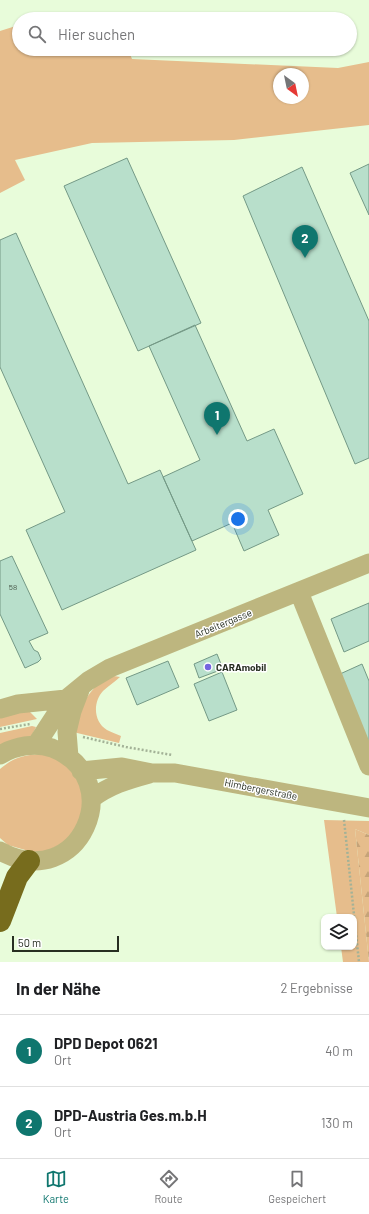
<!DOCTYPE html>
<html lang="de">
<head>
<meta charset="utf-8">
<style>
  body { margin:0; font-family:Barlow,sans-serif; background:#f2f2f2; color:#202124 }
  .controls { position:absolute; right:12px; bottom:12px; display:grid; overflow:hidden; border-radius:8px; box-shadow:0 1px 3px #0004 }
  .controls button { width:36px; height:36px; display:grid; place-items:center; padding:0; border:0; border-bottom:1px solid #e0e0e0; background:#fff; color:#202124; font:20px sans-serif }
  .compass { position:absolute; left:273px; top:68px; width:36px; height:36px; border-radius:50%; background:#fff; box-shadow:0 1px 3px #0004; rotate:147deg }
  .scale { position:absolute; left:12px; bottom:10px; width:107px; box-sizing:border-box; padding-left:4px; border:2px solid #272e21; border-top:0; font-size:11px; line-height:14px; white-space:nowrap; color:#272e21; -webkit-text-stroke:3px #fff; paint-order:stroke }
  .you { position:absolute; left:238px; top:519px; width:14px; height:14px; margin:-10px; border:3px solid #fff; border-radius:50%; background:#1a73e8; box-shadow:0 0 0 6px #1a73e833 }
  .badge { display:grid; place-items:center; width:26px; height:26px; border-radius:50%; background:#0f766e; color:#fff; font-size:13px; font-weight:700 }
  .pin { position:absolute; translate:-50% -33px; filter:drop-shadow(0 1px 2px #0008) }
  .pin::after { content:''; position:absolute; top:21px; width:14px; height:12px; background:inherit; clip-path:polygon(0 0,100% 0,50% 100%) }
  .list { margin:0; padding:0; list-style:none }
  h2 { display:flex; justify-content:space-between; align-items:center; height:52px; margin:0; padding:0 16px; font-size:17px }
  h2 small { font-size:13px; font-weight:400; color:#757577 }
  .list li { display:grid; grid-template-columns:26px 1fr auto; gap:12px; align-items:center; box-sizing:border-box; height:72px; padding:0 16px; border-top:1px solid #e0e0e0 }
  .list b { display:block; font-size:15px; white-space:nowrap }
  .list p { margin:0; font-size:13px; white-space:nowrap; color:#757577 }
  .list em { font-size:13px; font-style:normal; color:#757577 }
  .icon { flex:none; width:22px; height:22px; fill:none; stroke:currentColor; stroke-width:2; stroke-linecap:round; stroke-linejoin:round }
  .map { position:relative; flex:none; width:369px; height:962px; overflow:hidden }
  .search { position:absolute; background:#fff; box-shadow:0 1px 3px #0004; left:12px; right:12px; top:12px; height:44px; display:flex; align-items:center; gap:10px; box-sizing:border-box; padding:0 14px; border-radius:22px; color:#757577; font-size:15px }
  .sheet { height:196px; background:#fff }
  nav { display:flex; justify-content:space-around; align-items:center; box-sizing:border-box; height:56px; border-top:1px solid #e0e0e0; background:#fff; font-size:11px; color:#757577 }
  nav a { display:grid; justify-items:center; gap:2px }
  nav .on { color:#0f766e }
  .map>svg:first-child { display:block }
  .grass { fill:#e6bd8c; fill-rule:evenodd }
  .forest { fill:url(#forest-firs) }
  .building { fill:#b8dfcb; stroke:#749986 }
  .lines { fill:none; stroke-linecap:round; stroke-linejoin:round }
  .path { stroke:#a3b297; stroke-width:2.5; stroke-dasharray:2 2; stroke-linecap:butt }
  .minor { stroke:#bdb67f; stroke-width:19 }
  .highway { stroke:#776c1d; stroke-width:22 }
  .poi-dot { fill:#7464df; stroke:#fff; stroke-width:1.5 }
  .labels { text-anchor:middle; stroke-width:3; stroke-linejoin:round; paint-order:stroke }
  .number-label { font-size:8px; fill:#4b5a4c }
  .street-label { font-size:10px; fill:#272e21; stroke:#fff }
  .poi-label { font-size:10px; font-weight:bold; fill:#272e21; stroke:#fff; text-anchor:start }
</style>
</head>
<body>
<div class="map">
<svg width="369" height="962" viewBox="0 0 369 962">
  <defs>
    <pattern id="forest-firs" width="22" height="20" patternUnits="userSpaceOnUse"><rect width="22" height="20" fill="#e6bd8c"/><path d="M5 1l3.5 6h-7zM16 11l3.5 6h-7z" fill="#c5a378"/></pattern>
  </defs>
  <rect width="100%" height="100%" fill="#e8fcda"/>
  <path class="grass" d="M 114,12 L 116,19 L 39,19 L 58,13 Z
    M 19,25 L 19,49 L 128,49 L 132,59 L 338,68 L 369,62 L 369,125 L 234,140 L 92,143 L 15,160 L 25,180 L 0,193 L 0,31 ZM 279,74 L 303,74 L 303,98 L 279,98 Z
    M 114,676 L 120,677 C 115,682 108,686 103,691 C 93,702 93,721 107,730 C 111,732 116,734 121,736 L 119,743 L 73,732 C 77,715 85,694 100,683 C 104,680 109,678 114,676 Z
    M 29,711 L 37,719 L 0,727 L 0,715 Z
    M 32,726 L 36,727 L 31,737 L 0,749 L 0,733 Z
    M 40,754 L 56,758 L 70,767 L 80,780 L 85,812 L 69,841 L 39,854 L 8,845 L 0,838 L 0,769 C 13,758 23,755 40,754 Z
    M 324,820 L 369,821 L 369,835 L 355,829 L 369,962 L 343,962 L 341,947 L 354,947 L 354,917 L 337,917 Z"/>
  <path class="forest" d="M 355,829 L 369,835 L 369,962 Z"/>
  <path class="building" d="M 127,158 L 201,323 L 138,351 L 64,186 Z
    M 369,164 L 369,215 L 350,173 Z
    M 302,167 L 369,321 L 369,458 L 355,464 L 243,196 Z
    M 16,233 L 128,484 L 160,470 L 196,550 L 62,610 L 26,530 L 65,512 L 0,367 L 0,240 Z
    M 195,325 L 247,441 L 274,429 L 303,494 L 268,510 L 279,535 L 244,551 L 232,523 L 192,541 L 163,477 L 200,460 L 149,346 Z
    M 12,556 L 48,633 L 29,641 L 34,650 L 38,652 L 41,659 L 38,662 L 25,668 L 0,614 L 0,561 Z
    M 369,603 L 369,641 L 344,652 L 331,619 Z
    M 217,654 L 223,669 L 199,678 L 194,664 Z
    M 168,661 L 179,687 L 137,705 L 126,678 Z
    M 362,664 L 369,681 L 369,745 L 340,674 Z
    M 222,672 L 237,710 L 209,721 L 194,684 Z"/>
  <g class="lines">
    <path class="path" d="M 0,729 L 30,724
      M 83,737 L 126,747 L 172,755
      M 344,820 L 359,962"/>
    <path class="minor" d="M 299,592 L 369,766
      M 0,709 L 18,704 L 66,699
      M 36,745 L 66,699 L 88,681 L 110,668 L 369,563
      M 0,755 C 15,746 35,742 52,748 C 130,778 80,895 0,851
      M 69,757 L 67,732 L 72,711 L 80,690
      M 81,771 L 122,767 L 152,773 L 175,773 L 369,808
      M 91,799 C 110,785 127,780 149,774"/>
    <path class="highway" d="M 0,921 L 17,877 L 29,861"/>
  </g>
  <circle class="poi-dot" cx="208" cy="667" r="4"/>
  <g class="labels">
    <g class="number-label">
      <text x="13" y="590">58</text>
    </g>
    <g class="street-label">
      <text transform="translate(223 623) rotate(-22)" y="4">Arbeitergasse</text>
      <text transform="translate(261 789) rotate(11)" y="4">Himbergerstraße</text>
    </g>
    <g class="poi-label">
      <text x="216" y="671">CARAmobil</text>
    </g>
  </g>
</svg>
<div class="controls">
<button><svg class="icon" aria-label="layers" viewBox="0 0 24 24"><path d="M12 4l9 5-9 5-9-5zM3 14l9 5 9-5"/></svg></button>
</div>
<svg class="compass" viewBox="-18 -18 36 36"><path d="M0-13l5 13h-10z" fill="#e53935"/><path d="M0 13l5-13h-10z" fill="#757577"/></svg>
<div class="scale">50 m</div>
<div class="you"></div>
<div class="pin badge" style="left:217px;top:435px">1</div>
<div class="pin badge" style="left:305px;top:258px">2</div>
<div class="search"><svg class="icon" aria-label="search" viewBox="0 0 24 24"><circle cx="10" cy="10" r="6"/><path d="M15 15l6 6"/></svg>Hier suchen</div>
</div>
<section class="sheet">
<h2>In der Nähe<small>2 Ergebnisse</small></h2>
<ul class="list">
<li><span class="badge">1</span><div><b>DPD Depot 0621</b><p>Ort</p></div><em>40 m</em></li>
<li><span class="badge">2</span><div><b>DPD-Austria Ges.m.b.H</b><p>Ort</p></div><em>130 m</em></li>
</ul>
</section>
<nav>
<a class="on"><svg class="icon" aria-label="map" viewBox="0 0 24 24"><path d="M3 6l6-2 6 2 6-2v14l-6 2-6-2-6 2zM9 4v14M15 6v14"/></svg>Karte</a>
<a><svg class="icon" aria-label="directions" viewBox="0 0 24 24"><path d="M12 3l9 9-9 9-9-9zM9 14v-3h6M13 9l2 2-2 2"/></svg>Route</a>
<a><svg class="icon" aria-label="saved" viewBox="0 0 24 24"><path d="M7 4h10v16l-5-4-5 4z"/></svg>Gespeichert</a>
</nav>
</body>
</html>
